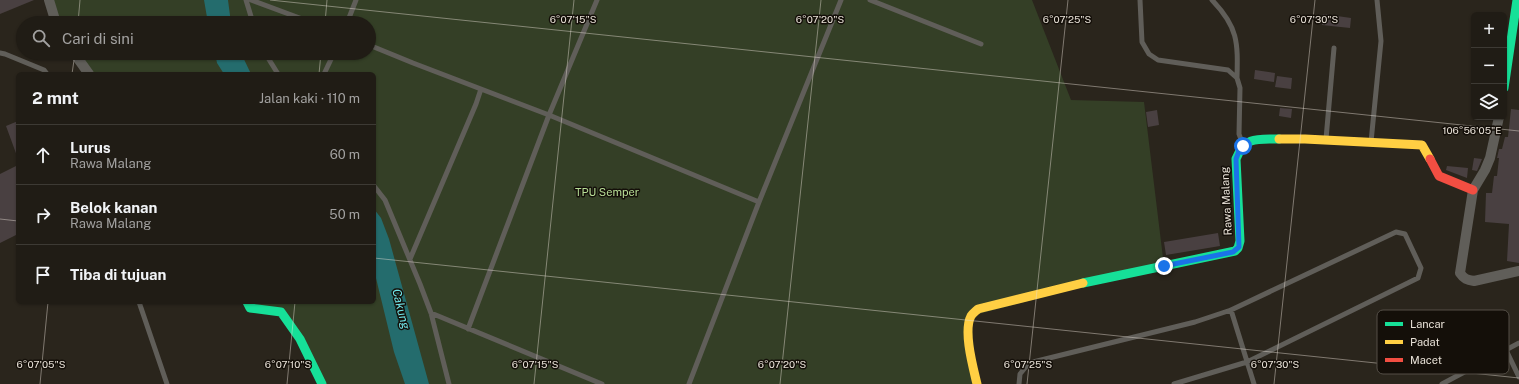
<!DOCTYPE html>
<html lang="id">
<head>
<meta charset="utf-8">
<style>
  body { margin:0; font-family:"Public Sans",sans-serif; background:#2d2922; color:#f1f3f6 }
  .controls { position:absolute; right:12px; top:12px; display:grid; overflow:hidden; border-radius:6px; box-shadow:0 1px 3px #0004 }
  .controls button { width:36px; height:36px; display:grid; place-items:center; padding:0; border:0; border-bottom:1px solid #3d3a34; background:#201c15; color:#f1f3f6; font:20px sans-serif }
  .stop { position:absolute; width:12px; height:12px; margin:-9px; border:3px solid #1a73e8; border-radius:50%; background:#fff }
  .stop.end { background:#1a73e8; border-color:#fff; box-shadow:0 1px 4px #0008 }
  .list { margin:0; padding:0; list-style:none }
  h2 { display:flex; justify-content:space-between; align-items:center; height:52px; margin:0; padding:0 16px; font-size:17px }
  h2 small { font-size:13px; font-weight:400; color:#a2a1a0 }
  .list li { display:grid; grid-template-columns:26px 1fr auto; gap:12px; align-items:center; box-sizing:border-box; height:60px; padding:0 16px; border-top:1px solid #3d3a34 }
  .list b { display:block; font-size:15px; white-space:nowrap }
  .list p { margin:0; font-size:13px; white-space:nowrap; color:#a2a1a0 }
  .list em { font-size:13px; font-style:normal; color:#a2a1a0 }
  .icon { flex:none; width:22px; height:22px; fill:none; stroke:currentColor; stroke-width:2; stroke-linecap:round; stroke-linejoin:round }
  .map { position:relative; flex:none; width:1519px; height:384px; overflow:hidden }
  .search { position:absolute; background:#201c15; box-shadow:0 1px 3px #0004; left:16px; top:16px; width:360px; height:44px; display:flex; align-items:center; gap:10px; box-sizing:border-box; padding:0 14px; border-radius:22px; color:#a2a1a0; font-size:15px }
  .panel { position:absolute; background:#201c15; box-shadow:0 1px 3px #0004; left:16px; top:72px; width:360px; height:232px; border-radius:6px }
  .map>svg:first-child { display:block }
  .green { fill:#343f26 }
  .water { fill:#246c6d }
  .building { fill:#494041 }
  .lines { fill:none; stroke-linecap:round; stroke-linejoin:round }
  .lane { stroke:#605e59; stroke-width:5 }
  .street { stroke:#605e59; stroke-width:10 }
  .fast { stroke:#16e098; stroke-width:9 }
  .slow { stroke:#ffcf43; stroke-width:9 }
  .jam { stroke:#f24e42; stroke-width:9 }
  .route { stroke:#1a73e8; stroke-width:5 }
  .ticks { fill:none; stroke:#e8e1d7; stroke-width:1; stroke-opacity:0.45 }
  .labels { text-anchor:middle; stroke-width:3; stroke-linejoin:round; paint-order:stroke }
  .park-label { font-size:11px; fill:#b8df97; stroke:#140f09 }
  .street-label { font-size:11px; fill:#e8e1d7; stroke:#140f09 }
  .water-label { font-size:12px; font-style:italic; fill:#70e3e7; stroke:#140f09 }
  .key { fill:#140f09; stroke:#544e47; stroke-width:1 }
  .key-label { font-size:11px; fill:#e8e1d7 }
  .ticks-label { font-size:10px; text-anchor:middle; fill:#e8e1d7; stroke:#140f09; stroke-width:3; stroke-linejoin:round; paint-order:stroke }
</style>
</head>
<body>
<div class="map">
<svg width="1519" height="384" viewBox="0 0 1519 384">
  <rect width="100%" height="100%" fill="#2a251c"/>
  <path class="green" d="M 49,0 L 1032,0 L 1071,100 L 1144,102 L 1164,266 L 971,316 L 977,384 L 322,384 L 281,312 L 247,302 L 374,302 L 374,74 L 89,74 L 74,53 L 369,53 L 369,23 L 56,23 Z"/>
  <path class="water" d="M 204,0 L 228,0 L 231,23 L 208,23 Z
    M 215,53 L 241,53 L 251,74 L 224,74 L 217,63 Z
    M 374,209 L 381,218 L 389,239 L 429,384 L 405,384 L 394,352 L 374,270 Z"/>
  <path class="building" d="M 0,0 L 34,0 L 0,14 Z
    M 1323,14 L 1351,18 L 1350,28 L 1322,25 Z
    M 1255,70 L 1275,73 L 1274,82 L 1254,79 Z
    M 1277,76 L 1292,78 L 1291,89 L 1275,87 Z
    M 1280,108 L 1292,109 L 1291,118 L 1279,116 Z
    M 1511,109 L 1519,110 L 1519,263 L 1507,261 L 1509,224 L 1485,222 L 1486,193 L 1492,193 L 1494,176 L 1497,176 L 1499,158 L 1497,158 L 1499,149 L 1502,149 L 1505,137 L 1508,137 Z
    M 1157,110 L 1159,125 L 1148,127 L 1146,112 Z
    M 18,121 L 18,156 L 17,156 L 6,126 Z
    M 1474,158 L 1482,159 L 1477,171 L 1472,170 Z
    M 18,165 L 18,234 L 0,243 L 0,174 Z
    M 1447,166 L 1468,168 L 1467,178 L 1446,170 Z
    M 1218,233 L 1220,246 L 1166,255 L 1164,242 Z"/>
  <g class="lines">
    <path class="lane" d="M 246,0 L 253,23
      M 251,0 L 313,23
      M 870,0 L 981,44
      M 1140,0 L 1142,42 L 1149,54 L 1158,60 L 1228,70 L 1237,78 L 1240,88 L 1239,134 L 1243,145
      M 1212,0 C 1238,27 1238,42 1237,78
      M 347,23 L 356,0
      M 369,45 L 413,63 L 549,115 L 759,202
      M 0,53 L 5,54 L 44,70 L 47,74
      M 265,53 L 278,74
      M 324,74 L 334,53
      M 1326,139 L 1334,48
      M 1371,142 L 1381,41 L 1377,0
      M 374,186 L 385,200 L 420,284 L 431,313 L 449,384
      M 410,259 L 476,104 L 481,89
      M 139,302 L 167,384
      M 1231,310 L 1254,384
      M 431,313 L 602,384
      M 468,329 L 549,115 L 597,0
      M 1506,350 L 1519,377
      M 689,384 L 759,202 L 841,0
      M 1019,384 L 1020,374 L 1029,363 L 1195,322 L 1231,310 L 1396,232 L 1405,234 L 1421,268 L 1418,278 L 1247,362 L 1174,384
      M 1442,384 L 1519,343"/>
    <path class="street" d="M 49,0 L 56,23
      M 74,53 L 89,74
      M 1499,117 L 1490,158 L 1485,170 L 1473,190 L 1460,273 C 1464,279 1467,280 1474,281 L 1519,271"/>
    <path class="fast" d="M 1504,88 L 1517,0
      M 1083,283 L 1235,251 L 1238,248 L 1240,241 L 1236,159 C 1245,136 1258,139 1279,139
      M 247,302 L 250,308 L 281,312 L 300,339 L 322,384"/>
    <path class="slow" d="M 1279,139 L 1305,139 L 1422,145 L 1430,159
      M 977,384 C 973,367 963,331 971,316 C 973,313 976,311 978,309 L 1083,283"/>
    <path class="jam" d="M 1430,159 L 1439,176 L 1473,190"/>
  </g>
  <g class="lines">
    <path class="route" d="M 1164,266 L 1233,252 L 1239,247 L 1236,159 L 1239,151 L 1243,146"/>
  </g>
  <path class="ticks" d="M 270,0 L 1519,131M 78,23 L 80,0M 325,23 L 327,0M 72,74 L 75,53M 319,74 L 321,53M 0,219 L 18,221M 374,258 L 1519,378M 40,384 L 48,302M 287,384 L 295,302M 534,384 L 574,0M 780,384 L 821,0M 1027,384 L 1068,0M 1274,384 L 1315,0"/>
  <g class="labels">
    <g class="park-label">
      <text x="607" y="196">TPU Semper</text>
    </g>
    <g class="street-label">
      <text transform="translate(1226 201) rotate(-93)" y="4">Rawa Malang</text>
    </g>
    <g class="water-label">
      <text transform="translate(401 309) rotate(76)" y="4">Cakung</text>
    </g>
  </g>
  <rect x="1377" y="310" width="132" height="64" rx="6" class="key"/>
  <rect x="1385" y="322" width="18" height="4" fill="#16e098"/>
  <rect x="1385" y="340" width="18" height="4" fill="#ffcf43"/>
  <rect x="1385" y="358" width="18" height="4" fill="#f24e42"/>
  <g class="key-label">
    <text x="1410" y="328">Lancar</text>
    <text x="1410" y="346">Padat</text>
    <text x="1410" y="364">Macet</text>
  </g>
  <g class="ticks-label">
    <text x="573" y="23">6°07'15"S</text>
    <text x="820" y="23">6°07'20"S</text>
    <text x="1067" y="23">6°07'25"S</text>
    <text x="1314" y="23">6°07'30"S</text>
    <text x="1472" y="134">106°56'05"E</text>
    <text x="41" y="368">6°07'05"S</text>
    <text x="288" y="368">6°07'10"S</text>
    <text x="535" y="368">6°07'15"S</text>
    <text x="782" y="368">6°07'20"S</text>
    <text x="1028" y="368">6°07'25"S</text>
    <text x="1275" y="368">6°07'30"S</text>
  </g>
</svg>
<div class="controls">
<button>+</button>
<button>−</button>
<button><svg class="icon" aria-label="layers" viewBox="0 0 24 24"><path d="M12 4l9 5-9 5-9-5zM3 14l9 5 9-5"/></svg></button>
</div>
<div class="stop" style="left:1243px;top:146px"></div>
<div class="stop end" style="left:1164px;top:266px"></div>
<div class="search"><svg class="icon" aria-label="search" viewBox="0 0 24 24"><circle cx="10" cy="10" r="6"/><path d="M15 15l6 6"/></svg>Cari di sini</div>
<section class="panel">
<h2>2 mnt<small>Jalan kaki · 110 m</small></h2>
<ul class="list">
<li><svg class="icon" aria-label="ahead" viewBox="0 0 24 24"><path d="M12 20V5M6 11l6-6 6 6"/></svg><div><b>Lurus</b><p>Rawa Malang</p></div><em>60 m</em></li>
<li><svg class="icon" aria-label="right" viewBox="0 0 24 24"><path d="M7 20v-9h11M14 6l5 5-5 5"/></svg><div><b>Belok kanan</b><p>Rawa Malang</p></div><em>50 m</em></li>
<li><svg class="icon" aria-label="arrive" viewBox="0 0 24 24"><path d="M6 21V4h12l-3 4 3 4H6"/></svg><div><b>Tiba di tujuan</b></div></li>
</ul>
</section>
</div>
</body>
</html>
